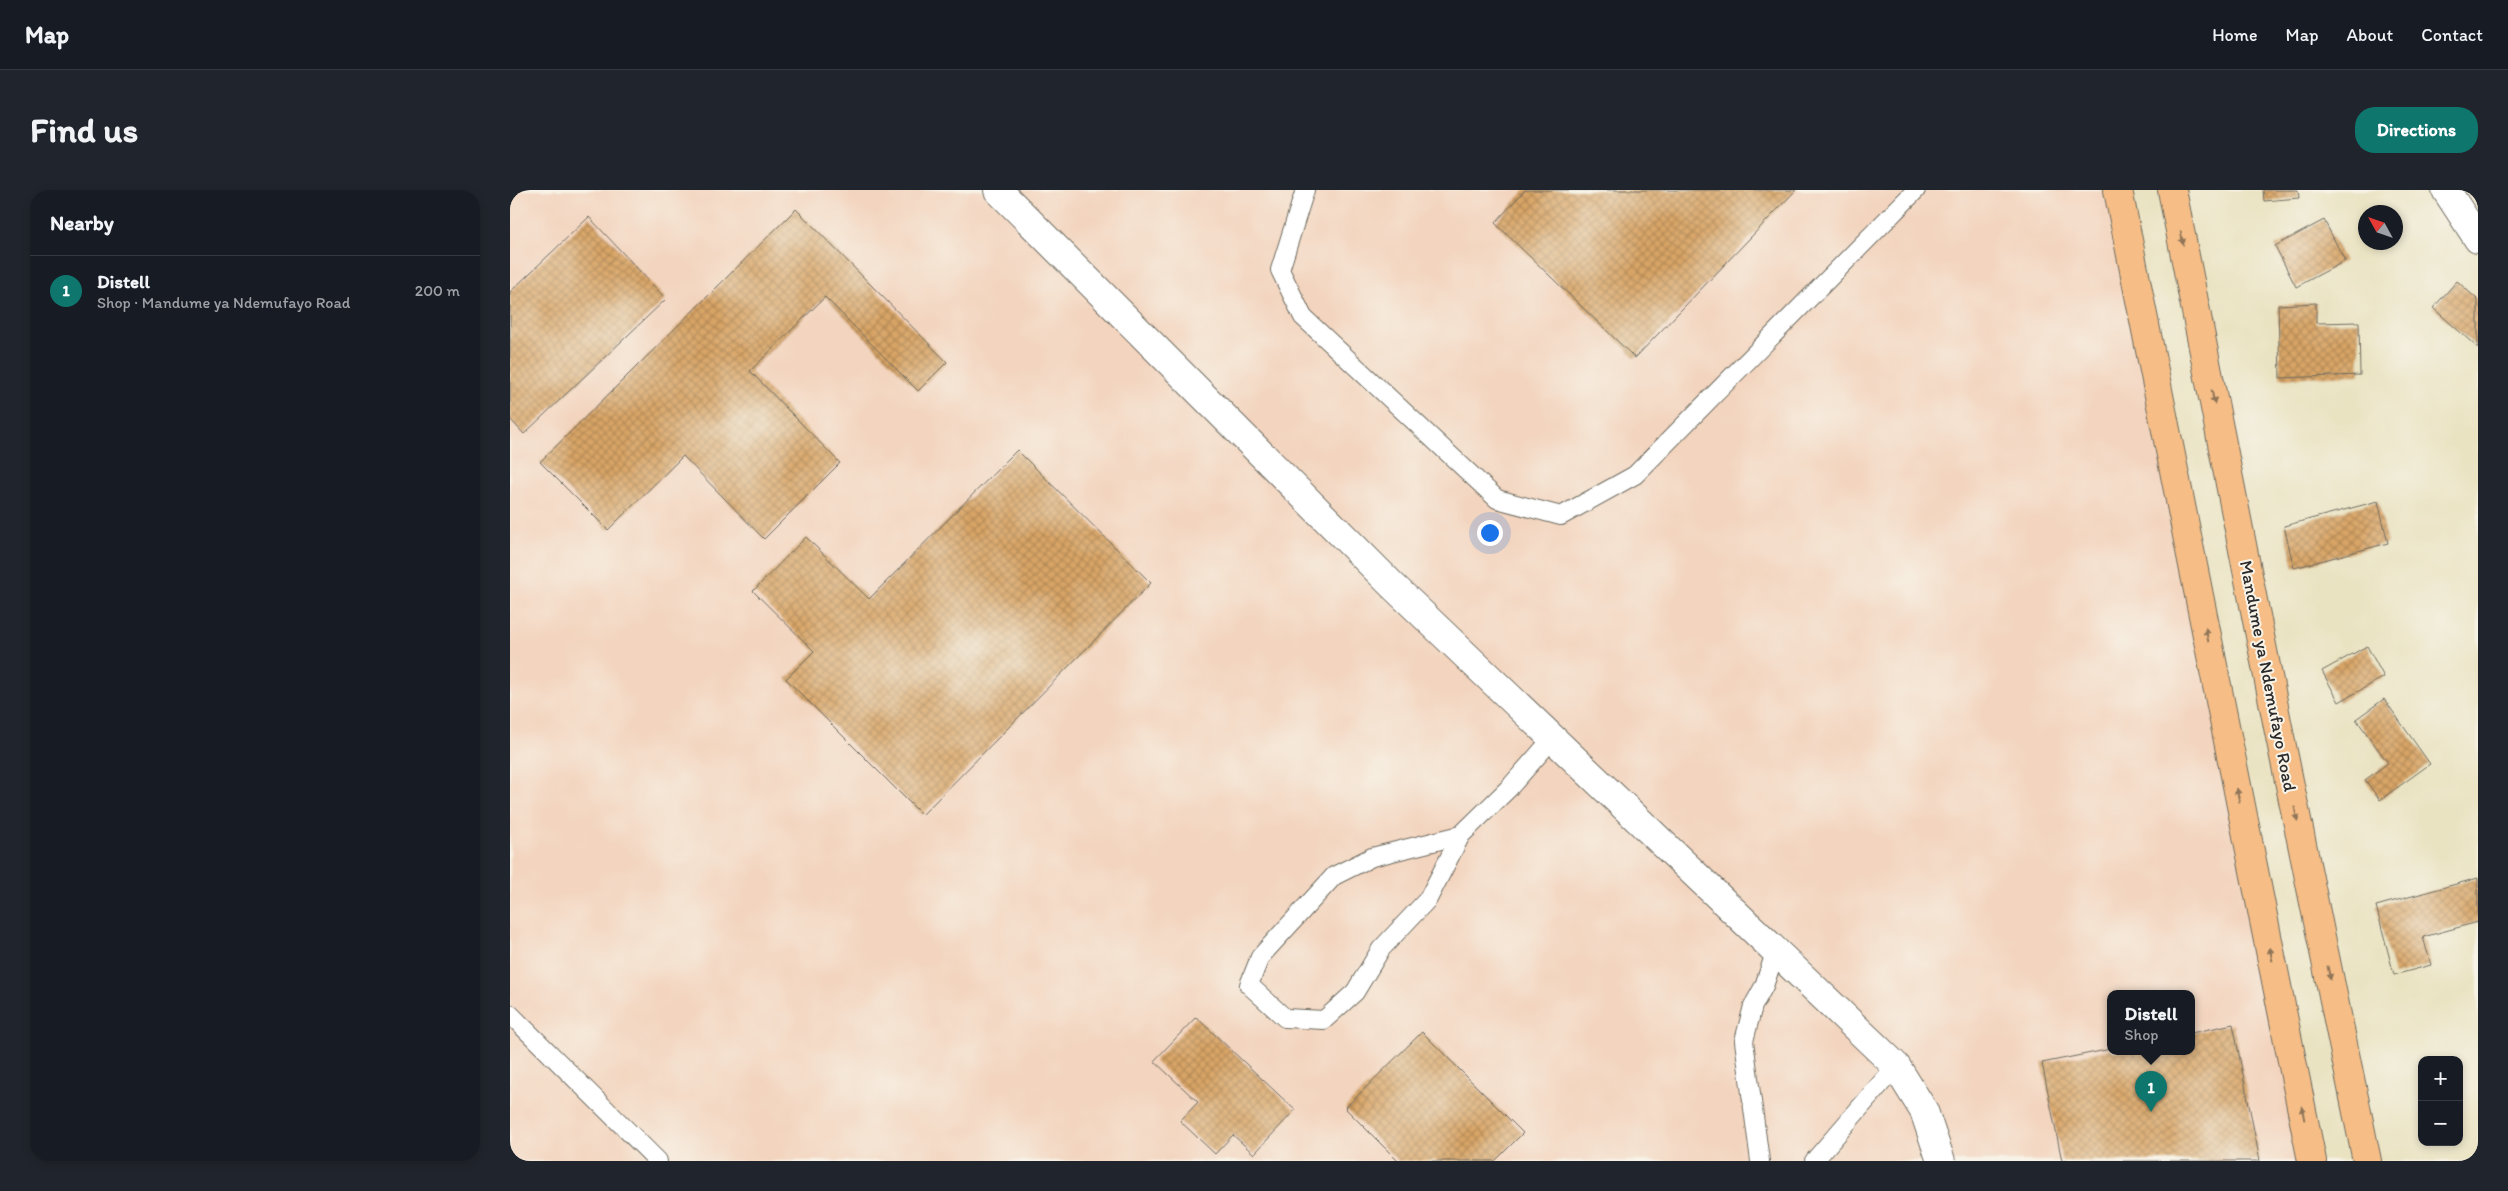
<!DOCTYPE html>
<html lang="en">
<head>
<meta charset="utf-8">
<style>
  body { margin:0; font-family:Itim,sans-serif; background:#20242c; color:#f1f3f6 }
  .controls { position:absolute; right:15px; bottom:15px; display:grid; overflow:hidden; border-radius:10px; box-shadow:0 2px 8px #0003 }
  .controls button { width:45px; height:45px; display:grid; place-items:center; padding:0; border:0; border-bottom:1px solid #363941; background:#171b24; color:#f1f3f6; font:25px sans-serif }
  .compass { position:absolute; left:1848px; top:15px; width:45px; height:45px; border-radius:50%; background:#171b24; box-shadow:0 2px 8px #0003; rotate:310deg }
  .you { position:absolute; left:979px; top:342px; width:18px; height:18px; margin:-12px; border:4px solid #fff; border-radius:50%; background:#1a73e8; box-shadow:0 0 0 8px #1a73e833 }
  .badge { display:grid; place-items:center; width:32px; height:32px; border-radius:50%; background:#0f766e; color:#fff; font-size:16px; font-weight:700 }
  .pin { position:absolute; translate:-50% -41px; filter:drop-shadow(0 1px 2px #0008) }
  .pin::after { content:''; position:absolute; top:26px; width:18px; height:15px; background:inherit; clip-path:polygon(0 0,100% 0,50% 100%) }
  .popup { position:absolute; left:1597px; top:800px; width:88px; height:65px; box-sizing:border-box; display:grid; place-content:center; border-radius:10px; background:#171b24; filter:drop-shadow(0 1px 4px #0005); font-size:16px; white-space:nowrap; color:#9ea1a6 }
  .popup b { font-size:19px; color:#f1f3f6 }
  .popup::after { content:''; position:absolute; left:50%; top:100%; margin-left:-10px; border:10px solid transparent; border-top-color:#171b24 }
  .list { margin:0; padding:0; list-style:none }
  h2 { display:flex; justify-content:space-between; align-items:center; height:65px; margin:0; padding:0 20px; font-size:21px }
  h2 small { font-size:16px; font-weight:400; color:#9ea1a6 }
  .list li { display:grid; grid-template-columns:32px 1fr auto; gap:15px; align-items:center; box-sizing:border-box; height:70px; padding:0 20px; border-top:1px solid #363941 }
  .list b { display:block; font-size:19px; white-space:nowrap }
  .list p { margin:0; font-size:16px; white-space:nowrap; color:#9ea1a6 }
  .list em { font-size:16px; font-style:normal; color:#9ea1a6 }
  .map { position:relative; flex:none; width:1968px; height:971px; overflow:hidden; border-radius:20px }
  header { display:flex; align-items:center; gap:30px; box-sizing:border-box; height:70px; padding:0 25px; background:#171b24; border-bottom:1px solid #363941 }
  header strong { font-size:24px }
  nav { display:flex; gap:28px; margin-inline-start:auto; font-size:18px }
  .intro { display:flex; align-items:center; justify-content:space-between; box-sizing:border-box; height:120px; padding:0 30px }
  h1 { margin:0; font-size:35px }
  .button { padding:12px 22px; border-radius:20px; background:#0f766e; color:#fff; font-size:18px; font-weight:700 }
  main { display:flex; gap:30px; padding:0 30px }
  aside { flex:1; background:#171b24; border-radius:20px; box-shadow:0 2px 8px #0003 }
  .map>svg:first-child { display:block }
  .built { fill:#f3d4be; fill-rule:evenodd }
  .building { fill:url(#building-cross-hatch) }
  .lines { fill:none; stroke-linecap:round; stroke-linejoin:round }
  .service-casing { stroke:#6e6b60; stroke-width:20 }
  .minor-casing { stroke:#6e6b60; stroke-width:30 }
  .primary-casing { stroke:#6e6b60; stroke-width:30 }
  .service { stroke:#fff; stroke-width:18 }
  .minor { stroke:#fff; stroke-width:28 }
  .primary { stroke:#f6be86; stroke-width:28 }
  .oneway { fill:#907458 }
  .labels { text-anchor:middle; stroke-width:4; stroke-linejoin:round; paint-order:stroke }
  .street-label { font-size:18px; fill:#2b2b2b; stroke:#f7f3e8 }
</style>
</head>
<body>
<header>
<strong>Map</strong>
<nav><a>Home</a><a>Map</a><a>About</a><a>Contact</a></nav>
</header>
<div class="intro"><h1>Find us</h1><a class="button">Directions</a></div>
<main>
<aside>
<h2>Nearby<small></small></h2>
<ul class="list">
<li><span class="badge">1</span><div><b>Distell</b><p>Shop · Mandume ya Ndemufayo Road</p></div><em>200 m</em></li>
</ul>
</aside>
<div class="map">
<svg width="1968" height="971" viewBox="0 0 1968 971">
  <defs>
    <pattern id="building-cross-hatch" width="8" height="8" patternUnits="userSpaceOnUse" patternTransform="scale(1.25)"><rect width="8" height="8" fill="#d9a566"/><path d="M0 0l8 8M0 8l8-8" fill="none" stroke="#b08754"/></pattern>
  </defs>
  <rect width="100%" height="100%" fill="#f7f3e8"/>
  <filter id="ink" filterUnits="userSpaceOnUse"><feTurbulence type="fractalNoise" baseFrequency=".02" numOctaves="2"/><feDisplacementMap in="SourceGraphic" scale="10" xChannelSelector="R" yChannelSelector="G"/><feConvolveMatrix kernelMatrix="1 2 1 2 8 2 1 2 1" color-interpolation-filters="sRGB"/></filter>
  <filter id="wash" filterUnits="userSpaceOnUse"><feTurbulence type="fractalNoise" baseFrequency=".0096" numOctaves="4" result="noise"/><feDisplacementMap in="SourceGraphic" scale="20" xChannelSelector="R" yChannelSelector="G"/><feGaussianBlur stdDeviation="1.12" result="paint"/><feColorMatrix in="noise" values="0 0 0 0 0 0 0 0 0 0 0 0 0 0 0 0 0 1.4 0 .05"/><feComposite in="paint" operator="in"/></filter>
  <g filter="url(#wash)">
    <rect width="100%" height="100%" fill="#eae3c2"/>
    <path class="built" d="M 0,0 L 1608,0 L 1802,971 L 0,971 ZM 1601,803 L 1681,803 L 1681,861 L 1601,861 Z"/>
    <g id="blocks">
      <path class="building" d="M 1015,0 L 1286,0 L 1125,168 L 985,33 Z
        M 1753,0 L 1788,0 L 1789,8 L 1754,11 Z
        M 286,19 L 437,172 L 408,201 L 315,107 L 240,181 L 330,273 L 254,349 L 173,266 L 98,340 L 30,272 Z
        M 79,27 L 156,109 L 14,244 L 0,229 L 0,102 Z
        M 1814,30 L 1835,71 L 1786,97 L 1765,56 Z
        M 1947,91 L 1968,110 L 1968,158 L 1923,118 Z
        M 1806,113 L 1806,133 L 1849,132 L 1850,185 L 1770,188 L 1768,115 Z
        M 507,260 L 641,393 L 412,625 L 276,489 L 304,461 L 243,401 L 296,347 L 359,409 Z
        M 1868,311 L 1878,353 L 1784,378 L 1774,336 Z
        M 1857,456 L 1874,487 L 1829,512 L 1812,481 Z
        M 1874,509 L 1920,574 L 1870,610 L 1855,590 L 1878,573 L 1846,529 Z
        M 1968,688 L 1968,732 L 1913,747 L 1921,775 L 1884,785 L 1866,716 Z
        M 686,827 L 785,920 L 744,964 L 723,945 L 705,964 L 670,931 L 688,912 L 644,871 Z
        M 1723,834 L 1750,971 L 1552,971 L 1532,873 L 1601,859 L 1601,861 L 1681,861 L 1681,843 Z
        M 912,842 L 1013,943 L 985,971 L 888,971 L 835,918 Z"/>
    </g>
  </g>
  <g filter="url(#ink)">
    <use href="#blocks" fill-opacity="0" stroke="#6e6b60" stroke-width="1"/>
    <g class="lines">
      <defs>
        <path id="service" d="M 795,0 L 770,80 L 793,127 L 987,309 L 1051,326 L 1125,285 L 1406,0
          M 951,645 L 862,667 L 824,686 L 750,767 L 739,795 L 775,828 L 814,830 L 845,802 L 871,759 L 918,709 L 951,645 L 999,598 L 1043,548
          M 0,824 L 148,971
          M 1250,971 L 1234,851 L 1243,816 L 1254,796 L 1266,760
          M 1304,971 L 1386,876"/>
        <path id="minor" d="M 488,0 L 882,395 L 1386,876 L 1414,921 L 1431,971
          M 1936,0 L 1968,49"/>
        <path id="primary" d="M 1608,0 L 1802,971
          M 1662,0 L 1769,542 L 1857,971"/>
      </defs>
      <use href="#service" class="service-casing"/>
      <use href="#minor" class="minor-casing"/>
      <use href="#primary" class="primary-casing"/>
      <use href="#service" class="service"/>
      <use href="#minor" class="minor"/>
      <use href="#primary" class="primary"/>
    </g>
    <defs><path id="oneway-solid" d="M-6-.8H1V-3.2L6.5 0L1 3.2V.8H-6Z" transform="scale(1.25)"/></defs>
    <g class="oneway">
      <use href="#oneway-solid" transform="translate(1672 48) rotate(79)"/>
      <use href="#oneway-solid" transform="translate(1703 207) rotate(79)"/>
      <use href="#oneway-solid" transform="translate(1697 445) rotate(-101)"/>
      <use href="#oneway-solid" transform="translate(1728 605) rotate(-101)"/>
      <use href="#oneway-solid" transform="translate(1786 624) rotate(78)"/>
      <use href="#oneway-solid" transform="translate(1761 764) rotate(-101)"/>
      <use href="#oneway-solid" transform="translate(1819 783) rotate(78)"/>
      <use href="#oneway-solid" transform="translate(1793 923) rotate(-101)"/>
    </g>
  </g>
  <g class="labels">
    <g class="street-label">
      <text transform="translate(1758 486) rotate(79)" y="6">Mandume ya Ndemufayo Road</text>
    </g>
  </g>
</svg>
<div class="controls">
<button>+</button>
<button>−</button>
</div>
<svg class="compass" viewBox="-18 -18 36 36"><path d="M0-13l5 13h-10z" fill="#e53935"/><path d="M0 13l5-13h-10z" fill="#9ea1a6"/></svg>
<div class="you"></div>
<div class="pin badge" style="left:1641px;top:922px">1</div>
<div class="popup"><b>Distell</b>Shop</div>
</div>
</main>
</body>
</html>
